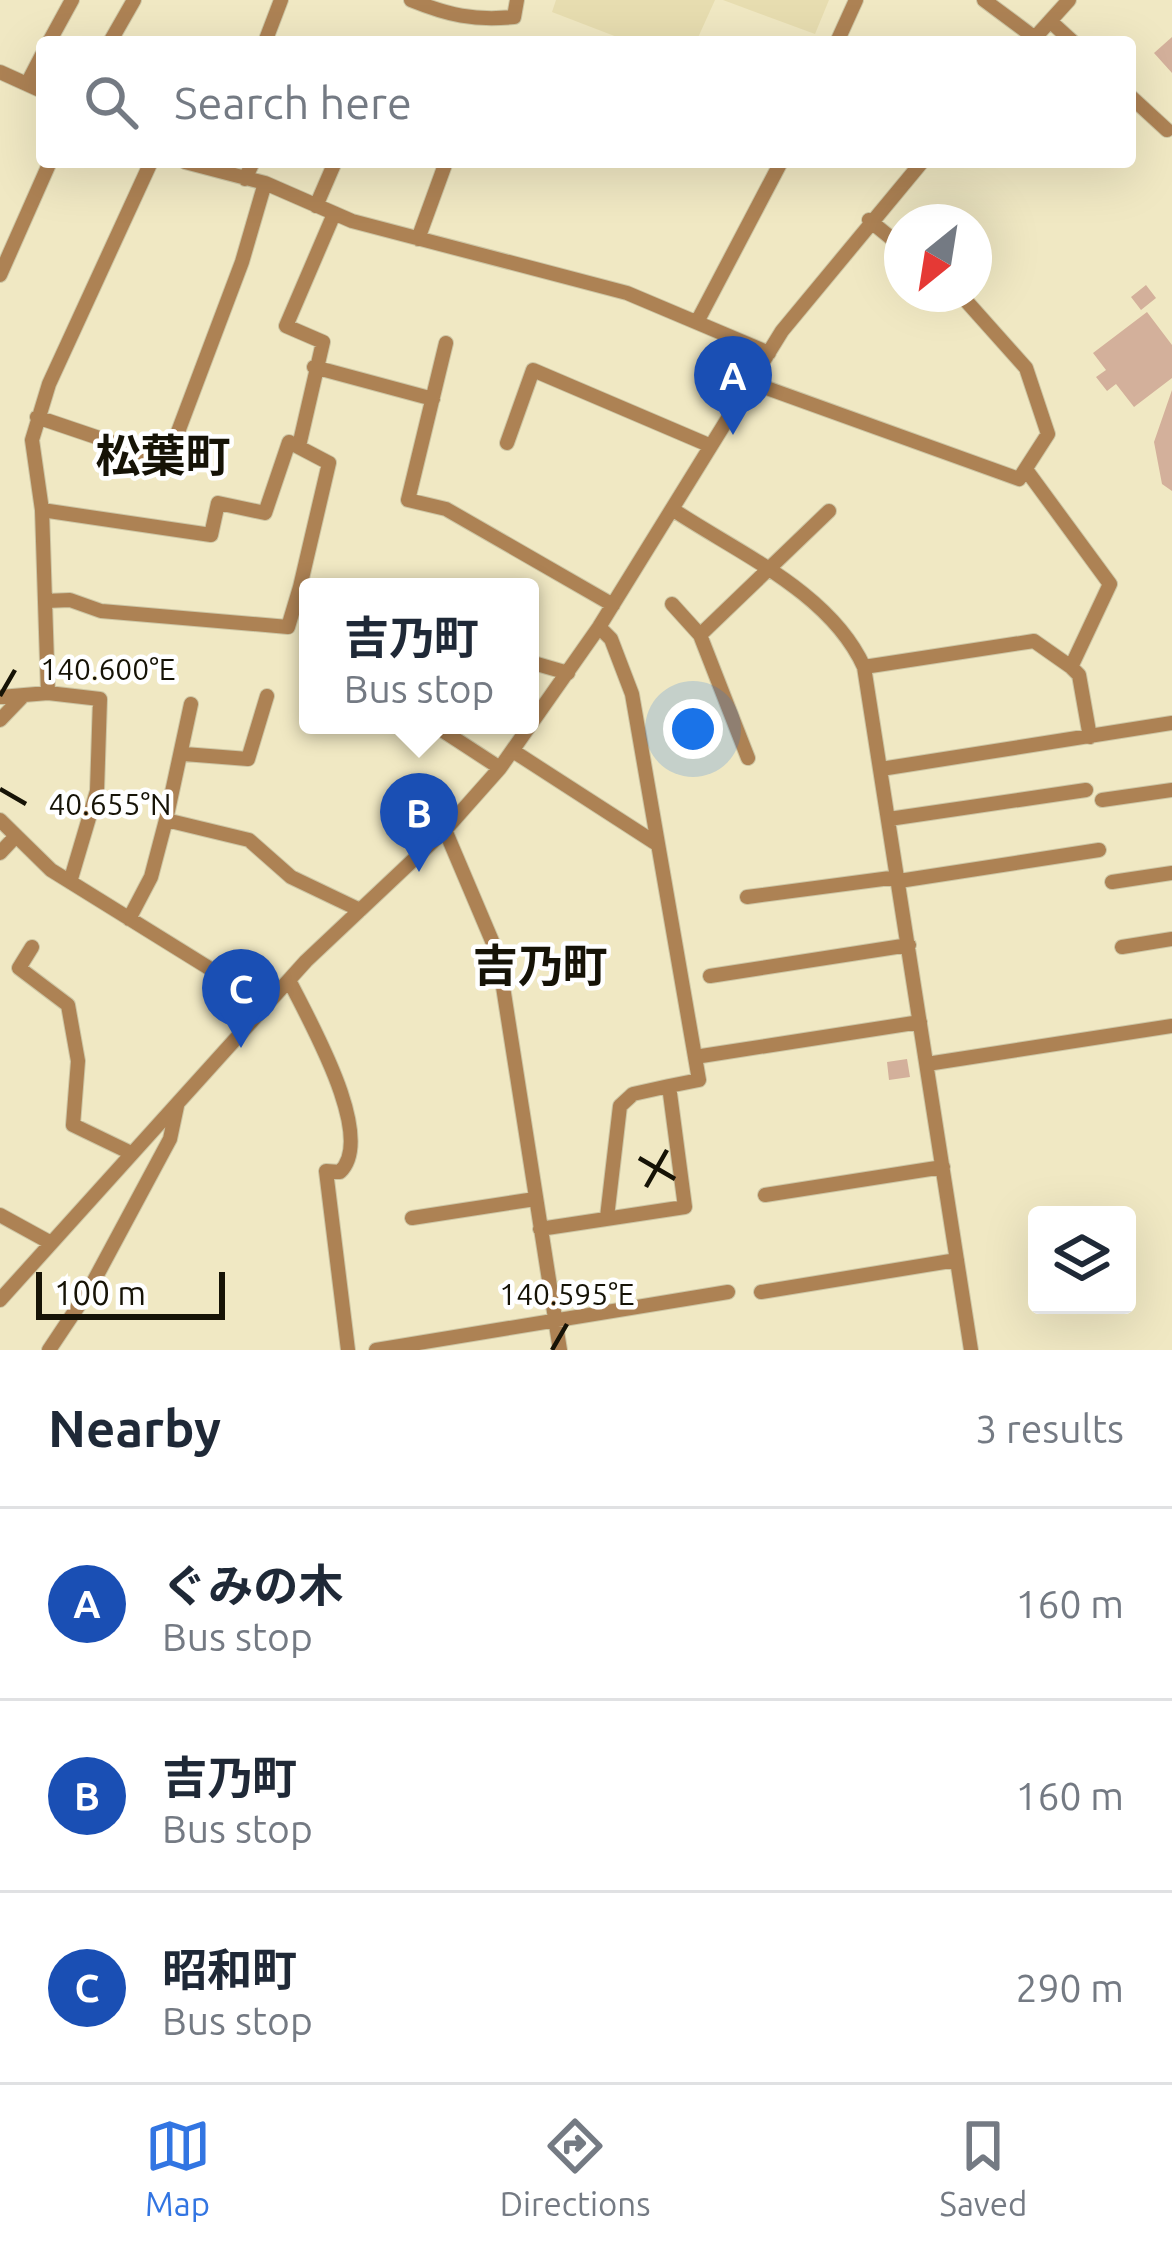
<!DOCTYPE html>
<html lang="en">
<head>
<meta charset="utf-8">
<style>
  body { margin:0; font-family:Ubuntu,"Noto Sans JP",sans-serif; background:#f6f6f7; color:#1f2937 }
  .controls { position:absolute; right:36px; bottom:36px; display:grid; overflow:hidden; border-radius:12px; box-shadow:0 12px 48px #0002 }
  .controls button { width:108px; height:108px; display:grid; place-items:center; padding:0; border:0; border-bottom:3px solid #e0e1e3; background:#fff; color:#1f2937; font:60px sans-serif }
  .compass { position:absolute; left:884px; top:204px; width:108px; height:108px; border-radius:50%; background:#fff; box-shadow:0 12px 48px #0002; rotate:210deg }
  .scale { position:absolute; left:36px; bottom:30px; width:189px; box-sizing:border-box; padding-left:12px; border:6px solid #161306; border-top:0; font-size:33px; line-height:42px; white-space:nowrap; color:#161306; -webkit-text-stroke:9px #fff; paint-order:stroke }
  .you { position:absolute; left:693px; top:729px; width:42px; height:42px; margin:-30px; border:9px solid #fff; border-radius:50%; background:#1a73e8; box-shadow:0 0 0 18px #1a73e833 }
  .badge { display:grid; place-items:center; width:78px; height:78px; border-radius:50%; background:#3275e2; color:#fff; font-size:39px; font-weight:700 }
  .pin { position:absolute; translate:-50% -99px; filter:drop-shadow(0 3px 6px #0008) }
  .pin::after { content:''; position:absolute; top:63px; width:42px; height:36px; background:inherit; clip-path:polygon(0 0,100% 0,50% 100%) }
  .popup { position:absolute; left:299px; top:578px; width:240px; height:156px; box-sizing:border-box; display:grid; place-content:center; border-radius:12px; background:#fff; filter:drop-shadow(0 3px 9px #0005); font-size:39px; white-space:nowrap; color:#747a83 }
  .popup b { font-size:45px; color:#1f2937 }
  .popup::after { content:''; position:absolute; left:50%; top:100%; margin-left:-24px; border:24px solid transparent; border-top-color:#fff }
  .list { margin:0; padding:0; list-style:none }
  h2 { display:flex; justify-content:space-between; align-items:center; height:156px; margin:0; padding:0 48px; font-size:51px }
  h2 small { font-size:39px; font-weight:400; color:#747a83 }
  .list li { display:grid; grid-template-columns:78px 1fr auto; gap:36px; align-items:center; box-sizing:border-box; height:192px; padding:0 48px; border-top:3px solid #e0e1e3 }
  .list b { display:block; font-size:45px; white-space:nowrap }
  .list p { margin:0; font-size:39px; white-space:nowrap; color:#747a83 }
  .list em { font-size:39px; font-style:normal; color:#747a83 }
  .icon { flex:none; width:66px; height:66px; fill:none; stroke:currentColor; stroke-width:2; stroke-linecap:round; stroke-linejoin:round }
  .map { position:relative; flex:none; width:1172px; height:1350px; overflow:hidden }
  .search { position:absolute; background:#fff; box-shadow:0 12px 48px #0002; left:36px; right:36px; top:36px; height:132px; display:flex; align-items:center; gap:30px; box-sizing:border-box; padding:0 42px; border-radius:12px; color:#747a83; font-size:45px }
  .sheet { height:732px; background:#fff }
  nav { display:flex; justify-content:space-around; align-items:center; box-sizing:border-box; height:168px; border-top:3px solid #e0e1e3; background:#fff; font-size:33px; color:#747a83 }
  nav a { display:grid; justify-items:center; gap:6px }
  nav .on { color:#3275e2 }
  .map>svg:first-child { display:block }
  .built { fill:#e7ddb0 }
  .building { fill:#d3b09b }
  .lines { fill:none; stroke-linecap:round; stroke-linejoin:round }
  .minor-casing { stroke:#cdc6a5; stroke-width:16 }
  .minor { stroke:#ad8254; stroke-width:14 }
  .ticks { fill:none; stroke:#161306; stroke-width:4.5 }
  .labels { text-anchor:middle; stroke-width:9; stroke-linejoin:round; paint-order:stroke }
  .quarter-label { font-size:45px; font-weight:bold; fill:#161306; stroke:#fff }
  .ticks-label { font-size:30px; text-anchor:middle; fill:#161306; stroke:#fff; stroke-width:9; stroke-linejoin:round; paint-order:stroke }
</style>
</head>
<body>
<div class="map">
<svg width="1172" height="1350" viewBox="0 0 1172 1350">
  <rect width="100%" height="100%" fill="#f0e8c3"/>
  <path class="built" d="M 556,0 L 715,0 L 696,42 L 630,42 L 552,12 Z
    M 723,0 L 829,0 L 815,34 Z"/>
  <path class="building" d="M 1172,37 L 1172,73 L 1154,53 Z
    M 1146,285 L 1156,298 L 1141,310 L 1131,297 Z
    M 1147,312 L 1172,345 L 1172,378 L 1134,407 L 1116,384 L 1107,391 L 1096,377 L 1106,370 L 1093,353 Z
    M 1172,390 L 1172,491 L 1162,484 L 1154,442 Z
    M 907,1059 L 910,1077 L 889,1080 L 887,1062 Z"/>
  <g class="lines">
    <defs>
      <path id="minor" d="M 411,0 C 448,15 474,21 514,17 L 517,0
        M 984,0 L 1035,38
        M 1050,21 L 1073,42
        M 49,42 L 72,0
        M 110,42 L 134,0
        M 265,42 L 281,0
        M 837,42 L 856,0
        M 1031,42 L 1069,0
        M 0,72 L 42,91
        M 27,84 L 42,55
        M 1130,96 L 1167,130
        M 185,162 L 265,183 L 352,221 L 627,293 L 769,353
        M 245,179 L 253,162
        M 316,206 L 335,162
        M 869,220 L 902,247
        M 418,239 L 446,162
        M 0,275 L 50,162
        M 697,322 L 781,162
        M 446,343 L 408,500 L 446,509 L 613,605
        M 314,367 L 433,399
        M 750,382 L 1019,479 L 1048,434 L 1026,368 L 960,294
        M 37,417 L 167,461 L 242,262 L 265,183
        M 507,443 L 533,370 L 711,446
        M 299,446 L 323,342 L 286,326 L 334,214
        M 1027,471 L 1110,584 L 1071,667 L 1079,675 L 1090,737
        M 672,509 C 738,553 830,592 864,667 L 971,1350
        M 42,510 L 211,535 L 218,503 L 265,513 L 289,442 L 329,463 L 300,587
        M 45,601 L 70,600 L 101,611 L 288,627 L 300,587 L 308,588
        M 672,604 L 700,635 L 748,758
        M 700,635 L 829,511
        M 530,662 L 568,673
        M 864,667 L 1034,641 L 1071,667
        M 48,693 L 42,510 L 32,440 L 49,384 L 151,162
        M 0,697 L 48,693 L 100,699 L 97,791 L 70,882
        M 0,720 L 24,695
        M 434,725 L 500,768
        M 513,751 L 657,844
        M 184,754 L 248,759 L 267,696
        M 881,769 L 1172,723
        M 1102,800 L 1172,790
        M 889,819 L 1086,790
        M 0,820 L 51,870 L 267,1004
        M 166,820 L 191,704
        M 445,830 L 498,955 L 560,1350
        M 0,853 L 16,836
        M 899,881 L 1099,850
        M 1112,882 L 1172,873
        M 747,897 L 898,877
        M 129,919 L 151,877 L 166,820 L 249,840 L 291,877 L 360,910
        M 32,947 L 19,968 L 68,1005 L 78,1061 L 73,1125 L 131,1153
        M 1122,947 L 1172,939
        M 710,976 L 909,945
        M 289,980 C 308,1019 377,1137 340,1172 L 326,1171 L 348,1350
        M 695,1057 L 920,1022
        M 927,1064 L 1172,1026
        M 765,1195 L 943,1167
        M 0,1215 L 51,1243
        M 607,1217 L 620,1106 L 633,1094 L 669,1086
        M 412,1218 L 535,1199
        M 540,1229 L 685,1207 L 669,1086 L 699,1080 L 632,694 L 611,639 L 599,627
        M 761,1292 L 957,1260
        M 0,1300 L 306,961 L 445,830 L 500,768 L 599,627 L 782,331 L 922,162
        M 49,1350 L 89,1290 L 170,1139 L 177,1106
        M 376,1350 L 728,1292"/>
    </defs>
    <use href="#minor" class="minor-casing"/>
    <use href="#minor" class="minor"/>
  </g>
  <path class="ticks" d="M 0,696 L 15,670M 0,789 L 26,804M 639,1158 L 675,1179M 646,1187 L 667,1150M 552,1350 L 567,1324"/>
  <g class="labels">
    <g class="quarter-label">
      <text x="163" y="472">松葉町</text>
      <text x="540" y="982">吉乃町</text>
    </g>
  </g>
  <g class="ticks-label">
    <text x="108" y="680">140.600°E</text>
    <text x="110" y="815">40.655°N</text>
    <text x="567" y="1305">140.595°E</text>
  </g>
</svg>
<div class="controls">
<button><svg class="icon" aria-label="layers" viewBox="0 0 24 24"><path d="M12 4l9 5-9 5-9-5zM3 14l9 5 9-5"/></svg></button>
</div>
<svg class="compass" viewBox="-18 -18 36 36"><path d="M0-13l5 13h-10z" fill="#e53935"/><path d="M0 13l5-13h-10z" fill="#747a83"/></svg>
<div class="scale">100 m</div>
<div class="you"></div>
<div class="pin badge" style="left:733px;top:435px;background:#1a4fb4">A</div>
<div class="pin badge" style="left:419px;top:872px;background:#1a4fb4">B</div>
<div class="popup"><b>吉乃町</b>Bus stop</div>
<div class="pin badge" style="left:241px;top:1048px;background:#1a4fb4">C</div>
<div class="search"><svg class="icon" aria-label="search" viewBox="0 0 24 24"><circle cx="10" cy="10" r="6"/><path d="M15 15l6 6"/></svg>Search here</div>
</div>
<section class="sheet">
<h2>Nearby<small>3 results</small></h2>
<ul class="list">
<li><span class="badge" style="background:#1a4fb4">A</span><div><b>ぐみの木</b><p>Bus stop</p></div><em>160 m</em></li>
<li><span class="badge" style="background:#1a4fb4">B</span><div><b>吉乃町</b><p>Bus stop</p></div><em>160 m</em></li>
<li><span class="badge" style="background:#1a4fb4">C</span><div><b>昭和町</b><p>Bus stop</p></div><em>290 m</em></li>
</ul>
</section>
<nav>
<a class="on"><svg class="icon" aria-label="map" viewBox="0 0 24 24"><path d="M3 6l6-2 6 2 6-2v14l-6 2-6-2-6 2zM9 4v14M15 6v14"/></svg>Map</a>
<a><svg class="icon" aria-label="directions" viewBox="0 0 24 24"><path d="M12 3l9 9-9 9-9-9zM9 14v-3h6M13 9l2 2-2 2"/></svg>Directions</a>
<a><svg class="icon" aria-label="saved" viewBox="0 0 24 24"><path d="M7 4h10v16l-5-4-5 4z"/></svg>Saved</a>
</nav>
</body>
</html>
